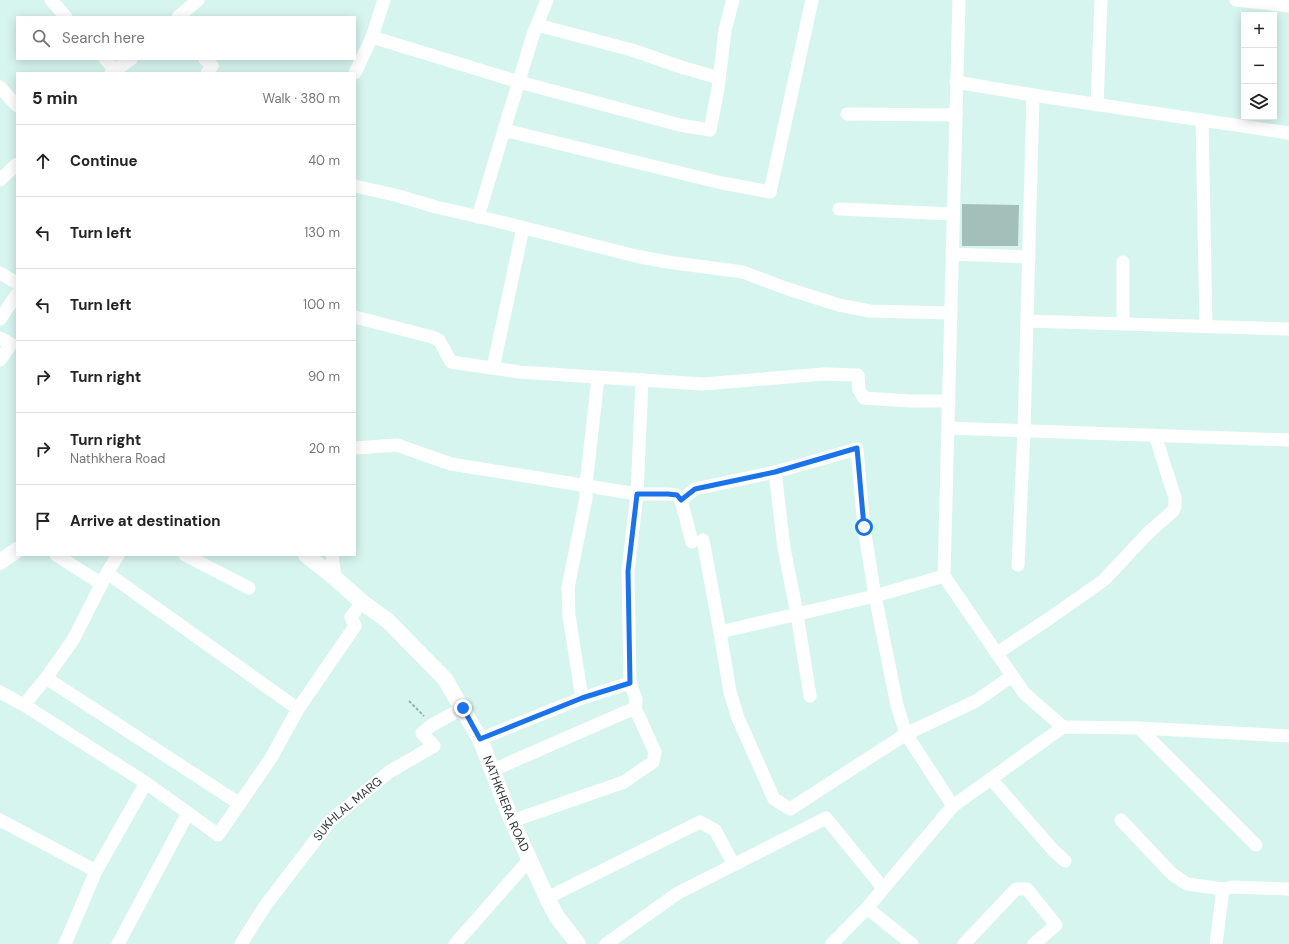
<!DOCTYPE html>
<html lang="en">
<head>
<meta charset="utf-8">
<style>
  body { margin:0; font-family:"DM Sans",sans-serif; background:#f2f2f2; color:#222 }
  .controls { position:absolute; right:12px; top:12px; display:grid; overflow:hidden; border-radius:0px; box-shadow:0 2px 10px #0003 }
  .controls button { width:36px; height:36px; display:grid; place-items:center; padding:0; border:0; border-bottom:1px solid #e0e0e0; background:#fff; color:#222; font:20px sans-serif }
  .stop { position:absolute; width:12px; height:12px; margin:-9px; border:3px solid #1a73e8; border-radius:50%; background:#fff }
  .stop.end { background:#1a73e8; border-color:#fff; box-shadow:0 1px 4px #0008 }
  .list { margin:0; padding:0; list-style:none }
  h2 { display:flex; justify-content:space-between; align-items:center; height:52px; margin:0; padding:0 16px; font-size:17px }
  h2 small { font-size:13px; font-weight:400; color:#767676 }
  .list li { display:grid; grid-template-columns:26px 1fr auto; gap:12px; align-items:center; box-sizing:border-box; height:72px; padding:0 16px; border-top:1px solid #e0e0e0 }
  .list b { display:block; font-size:15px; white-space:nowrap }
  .list p { margin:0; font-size:13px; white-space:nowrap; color:#767676 }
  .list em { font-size:13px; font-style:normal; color:#767676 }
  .icon { flex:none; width:22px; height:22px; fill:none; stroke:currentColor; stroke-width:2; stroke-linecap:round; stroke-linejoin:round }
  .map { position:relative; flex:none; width:1289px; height:944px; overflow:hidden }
  .search { position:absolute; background:#fff; box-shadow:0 2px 10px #0003; left:16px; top:16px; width:340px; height:44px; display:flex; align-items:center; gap:10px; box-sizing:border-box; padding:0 14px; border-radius:0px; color:#767676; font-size:15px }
  .panel { position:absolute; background:#fff; box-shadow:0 2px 10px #0003; left:16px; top:72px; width:340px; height:484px; border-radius:0px }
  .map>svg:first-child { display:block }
  .building { fill:#a2bfba }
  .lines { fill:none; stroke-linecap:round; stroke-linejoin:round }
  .path { stroke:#97aeaa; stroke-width:2; stroke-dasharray:3 2; stroke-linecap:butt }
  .minor { stroke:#fff; stroke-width:13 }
  .tertiary { stroke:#fff; stroke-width:16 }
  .route { stroke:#1a73e8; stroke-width:5 }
  .labels { text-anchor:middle; stroke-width:3; stroke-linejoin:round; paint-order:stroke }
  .street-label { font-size:12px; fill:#2a3633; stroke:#fff }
</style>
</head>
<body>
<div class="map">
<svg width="1289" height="944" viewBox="0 0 1289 944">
  <rect width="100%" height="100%" fill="#d7f5ef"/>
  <path class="building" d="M 962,204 L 1019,205 L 1018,246 L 962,246 Z"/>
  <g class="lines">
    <path class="path" d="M 409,701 L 424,716"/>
    <g class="minor">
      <path d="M 51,0 L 66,17"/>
      <path d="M 547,0 L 533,35 L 504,130 L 722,183 L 770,192 L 812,0"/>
      <path d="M 959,0 L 944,576 L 1024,693 L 1063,727"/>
      <path d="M 1236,0 L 1289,6"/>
      <path d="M 178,17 L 198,0"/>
      <path d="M 537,25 L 632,50 L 681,67 L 719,78"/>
      <path d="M 372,37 L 519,82 L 680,125 L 710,130 L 718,89 L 725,30 L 733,0"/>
      <path d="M 105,59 L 115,70"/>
      <path d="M 205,59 L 212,66 L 207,73"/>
      <path d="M 111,73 L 131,59"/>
      <path d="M 355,73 L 372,37 L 384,0"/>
      <path d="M 956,82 L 1033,95 L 1289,133"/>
      <path d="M 0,87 L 17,106"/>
      <path d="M 1097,105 L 1101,0"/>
      <path d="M 847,114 L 956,115"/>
      <path d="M 1202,120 L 1206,326"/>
      <path d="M 0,180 L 17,164"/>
      <path d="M 355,186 L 395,195 L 436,207 L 497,221 L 636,256 L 667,262 L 743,272 L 785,288 L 839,305 L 870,311 L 950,313"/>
      <path d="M 839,209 L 953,214"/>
      <path d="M 478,217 L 504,130"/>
      <path d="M 952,254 L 1029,257"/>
      <path d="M 0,273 L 17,283"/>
      <path d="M 355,317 L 432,337 L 439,340 L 451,362 L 519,372 L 703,384 L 824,374 L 858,375 L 859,390 L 864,398 L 911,401 L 949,401"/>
      <path d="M 0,319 L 17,294"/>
      <path d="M 1027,321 L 1289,329"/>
      <path d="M 1123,324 L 1123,262"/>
      <path d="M 0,338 L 11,344 L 0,360"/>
      <path d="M 493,368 L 523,228"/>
      <path d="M 948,428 L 1289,440"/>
      <path d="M 355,448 L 397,445 L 451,464 L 637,494 L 668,494 L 677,495 L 681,500 L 692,542"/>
      <path d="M 681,500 L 695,489 L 775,472"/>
      <path d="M 703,540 L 720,632"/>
      <path d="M 56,555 L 102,584"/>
      <path d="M 118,555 L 107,573 L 298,709"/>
      <path d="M 185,555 L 249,588"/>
      <path d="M 332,555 L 335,578"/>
      <path d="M 1018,565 L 1024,431 L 1033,95"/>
      <path d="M 944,576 L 875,596 L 720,632 L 730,692 L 738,718 L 774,799 L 790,809 L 906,734 L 976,701 L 1012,676"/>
      <path d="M 997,653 L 1050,618 L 1104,580 L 1148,533 L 1173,511 L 1175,507 L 1175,498 L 1155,435"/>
      <path d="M 46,678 L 240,804"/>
      <path d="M 0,692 L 24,705"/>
      <path d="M 810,696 L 797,614 L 784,548 L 775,472 L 857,449 L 864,527 L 875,596 L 897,705 L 906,734 L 953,806"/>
      <path d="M 582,698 L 569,616 L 568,588 L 586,498 L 586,485 L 598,378"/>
      <path d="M 1139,728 L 1256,845"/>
      <path d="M 480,739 L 582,698 L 630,683"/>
      <path d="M 493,770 L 635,708"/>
      <path d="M 991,779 L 1053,850 L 1065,861"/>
      <path d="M 146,783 L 188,813"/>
      <path d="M 0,820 L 96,871 L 65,944"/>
      <path d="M 1121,820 L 1172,874 L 1187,884 L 1223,889 L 1232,887 L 1289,889"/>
      <path d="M 512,821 L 624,782 L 653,762 L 655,752 L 635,708 L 636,699 L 630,683 L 628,571 L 637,494 L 642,380"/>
      <path d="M 96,871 L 146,783 L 24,705 L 46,678 L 73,640 L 107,573"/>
      <path d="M 547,898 L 700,822 L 715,830 L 734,865"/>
      <path d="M 867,908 L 912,944"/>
      <path d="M 118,944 L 188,813 L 218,835 L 271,758 L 298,709 L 355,626 L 351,617 L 362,602"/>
      <path id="s1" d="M 241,944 L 265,906 L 330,821 L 389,772 L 434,746 L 422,733 L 432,725 L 463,708"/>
      <path d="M 455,944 L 529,860"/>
      <path d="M 606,944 L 678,893 L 826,818 L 883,888"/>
      <path d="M 832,944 L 867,908 L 953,806 L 1063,727 L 1139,728 L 1289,736"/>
      <path d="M 964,944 L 1016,889 L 1027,889 L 1056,925 L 1034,944"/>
      <path d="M 1216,944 L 1223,889"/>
    </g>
    <g class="tertiary">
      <path id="s2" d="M 306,555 L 335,578 L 362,602 L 388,621 L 445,679 L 480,739 L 512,821 L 547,898 L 557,917 L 578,944"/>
      <path d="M 0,562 L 17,550"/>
    </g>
  </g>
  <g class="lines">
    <path class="route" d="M 463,708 L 480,739 L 582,698 L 630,683 L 628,571 L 637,494 L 668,494 L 677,495 L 681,500 L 695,489 L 775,472 L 857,448 L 864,527"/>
  </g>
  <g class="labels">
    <g class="street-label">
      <text dy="4" stroke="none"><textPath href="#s2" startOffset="326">NATHKHERA ROAD</textPath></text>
      <text dy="4" stroke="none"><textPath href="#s1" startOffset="173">SUKHLAL MARG</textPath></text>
    </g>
  </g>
</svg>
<div class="controls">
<button>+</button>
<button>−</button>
<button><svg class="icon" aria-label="layers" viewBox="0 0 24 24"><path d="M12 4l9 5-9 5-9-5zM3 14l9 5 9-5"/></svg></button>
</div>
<div class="stop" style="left:864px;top:527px"></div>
<div class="stop end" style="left:463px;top:708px"></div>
<div class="search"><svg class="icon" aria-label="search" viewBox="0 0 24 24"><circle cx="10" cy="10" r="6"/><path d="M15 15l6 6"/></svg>Search here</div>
<section class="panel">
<h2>5 min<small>Walk · 380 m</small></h2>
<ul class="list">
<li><svg class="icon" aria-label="ahead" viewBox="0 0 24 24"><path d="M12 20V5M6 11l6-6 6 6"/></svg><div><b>Continue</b></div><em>40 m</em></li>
<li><svg class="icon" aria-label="left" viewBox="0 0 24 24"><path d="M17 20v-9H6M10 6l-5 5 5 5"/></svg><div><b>Turn left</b></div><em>130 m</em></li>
<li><svg class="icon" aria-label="left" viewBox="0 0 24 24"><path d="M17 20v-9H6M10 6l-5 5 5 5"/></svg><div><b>Turn left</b></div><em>100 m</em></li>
<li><svg class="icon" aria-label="right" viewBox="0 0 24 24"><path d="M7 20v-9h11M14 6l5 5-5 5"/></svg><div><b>Turn right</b></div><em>90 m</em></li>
<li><svg class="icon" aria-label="right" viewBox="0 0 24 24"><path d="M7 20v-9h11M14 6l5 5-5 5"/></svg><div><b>Turn right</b><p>Nathkhera Road</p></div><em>20 m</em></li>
<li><svg class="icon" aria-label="arrive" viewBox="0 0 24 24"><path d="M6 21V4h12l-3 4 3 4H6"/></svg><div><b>Arrive at destination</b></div></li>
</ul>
</section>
</div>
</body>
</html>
